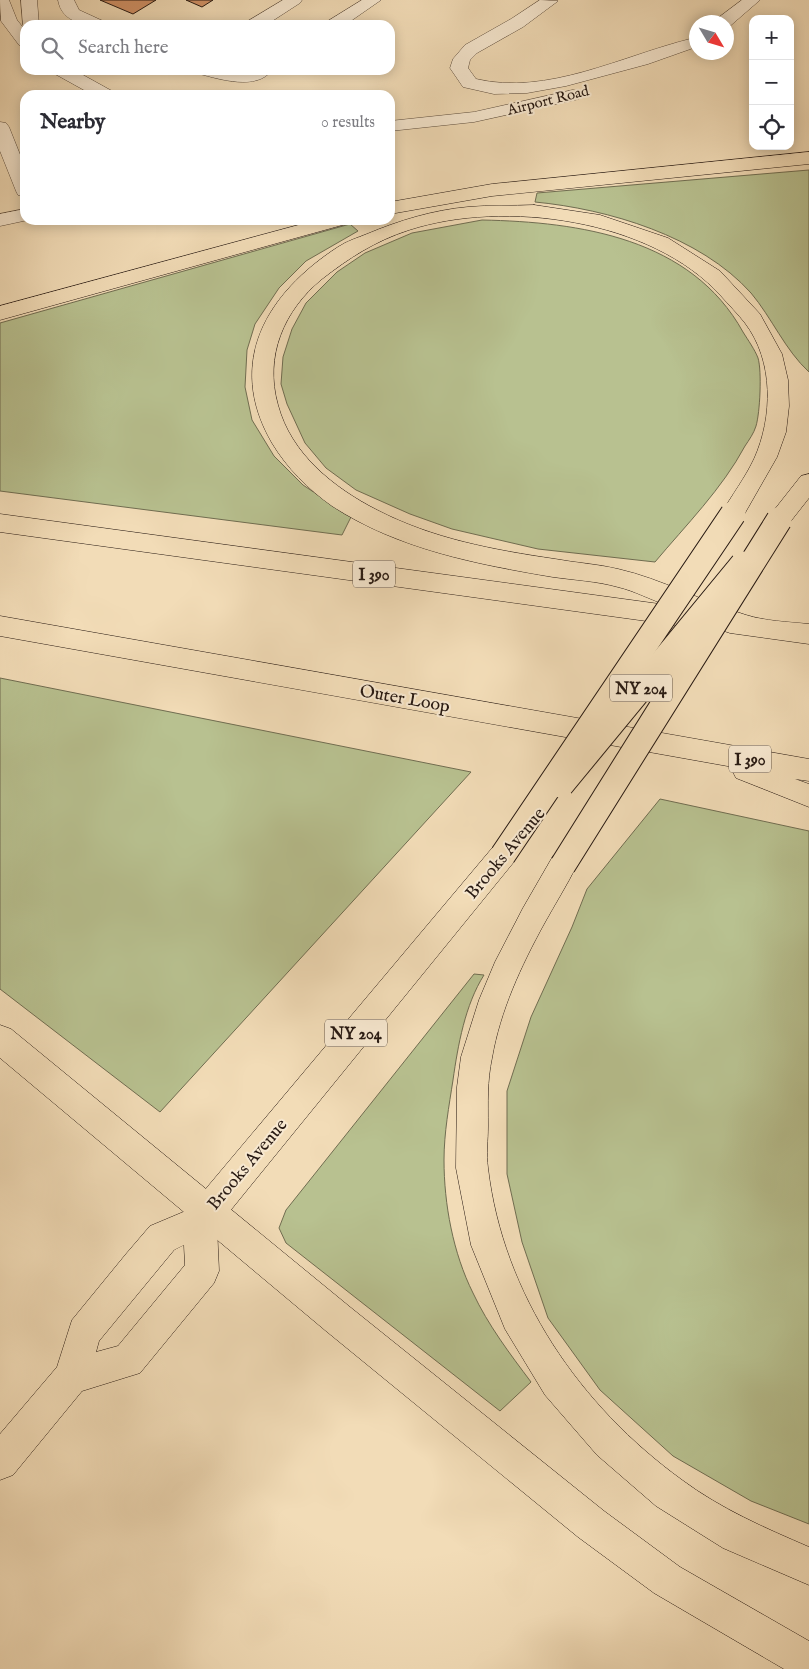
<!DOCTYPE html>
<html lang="en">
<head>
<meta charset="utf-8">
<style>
  body { margin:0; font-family:"IM FELL English",serif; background:#f2f2f3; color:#2b2b33 }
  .controls { position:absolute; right:15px; top:15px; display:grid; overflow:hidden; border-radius:10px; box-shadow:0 2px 12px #0003 }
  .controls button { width:45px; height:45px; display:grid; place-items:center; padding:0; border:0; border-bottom:1px solid #e1e1e2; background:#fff; color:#2b2b33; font:25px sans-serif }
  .compass { position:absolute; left:689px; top:15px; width:45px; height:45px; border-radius:50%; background:#fff; box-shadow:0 2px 12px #0003; rotate:128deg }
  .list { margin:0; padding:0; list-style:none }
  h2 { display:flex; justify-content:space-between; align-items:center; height:65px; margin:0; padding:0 20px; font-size:21px }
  h2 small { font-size:16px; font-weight:400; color:#7c7c81 }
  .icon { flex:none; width:28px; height:28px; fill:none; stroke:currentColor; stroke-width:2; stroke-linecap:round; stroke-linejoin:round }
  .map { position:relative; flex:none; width:809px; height:1669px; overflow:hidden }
  .search { position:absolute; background:#fff; box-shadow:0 2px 12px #0003; left:20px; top:20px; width:375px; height:55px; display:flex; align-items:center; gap:12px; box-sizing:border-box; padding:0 18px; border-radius:15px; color:#7c7c81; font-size:19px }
  .panel { position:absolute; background:#fff; box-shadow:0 2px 12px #0003; left:20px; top:90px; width:375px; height:135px; border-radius:15px }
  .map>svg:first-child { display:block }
  .green { fill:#b8c190; stroke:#706d51 }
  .building { fill:#d09166; stroke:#271912 }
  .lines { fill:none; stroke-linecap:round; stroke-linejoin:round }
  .minor-casing { stroke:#5a4a3b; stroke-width:1 }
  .major-casing { stroke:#271912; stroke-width:1 }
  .highway-casing { stroke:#271912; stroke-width:1 }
  .minor { fill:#f7e8d0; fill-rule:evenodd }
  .major { fill:#f2dcb7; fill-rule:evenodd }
  .highway { fill:#f2dcb7; fill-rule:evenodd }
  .major-bridge-casing { stroke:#271912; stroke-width:27; stroke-linecap:butt }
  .highway-bridge-casing { stroke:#271912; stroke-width:27; stroke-linecap:butt }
  .major-bridge { stroke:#f2dcb7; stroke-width:25 }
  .highway-bridge { stroke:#f2dcb7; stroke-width:25 }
  .labels { text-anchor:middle; stroke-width:4; stroke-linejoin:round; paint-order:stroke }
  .far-street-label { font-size:15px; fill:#271912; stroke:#f7e8d0 }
  .shield { fill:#f7e8d0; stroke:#65574b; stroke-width:1 }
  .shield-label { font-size:16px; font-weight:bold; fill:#271912 }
  .street-label { font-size:18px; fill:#271912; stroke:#f7e8d0 }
</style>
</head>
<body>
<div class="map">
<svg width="809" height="1669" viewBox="0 0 809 1669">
  <rect width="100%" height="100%" fill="#f2dcb7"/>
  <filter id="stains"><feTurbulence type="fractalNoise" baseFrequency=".004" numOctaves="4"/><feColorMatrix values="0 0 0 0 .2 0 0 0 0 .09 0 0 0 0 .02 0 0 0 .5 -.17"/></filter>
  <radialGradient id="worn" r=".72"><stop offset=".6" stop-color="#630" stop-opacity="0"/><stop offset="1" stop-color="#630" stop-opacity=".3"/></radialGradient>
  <path class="green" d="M 809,170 L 809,372 C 785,350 772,318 751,293 C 700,236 608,209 535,202 L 537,193 Z
    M 482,220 C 580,222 691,238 743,332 C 748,340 755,350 758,358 C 762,371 760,413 756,426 C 754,433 749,440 745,446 C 722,489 686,525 655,562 L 538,549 L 452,529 L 410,514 L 356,490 L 326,468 L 305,443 L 287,404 L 281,384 L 283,357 L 292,329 L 306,303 L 337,272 L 365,253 L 412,233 Z
    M 350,224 L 358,231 L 306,261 L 279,288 L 255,324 L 247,350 L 245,387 L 252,420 L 274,456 L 303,485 L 351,517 L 342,535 L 0,491 L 0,323 Z
    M 0,678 L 471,772 L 160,1112 L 0,989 Z
    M 660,799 L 809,831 L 809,1524 L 751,1501 L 673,1456 L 600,1390 L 548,1318 L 522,1242 L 507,1174 L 507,1091 L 531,1017 L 572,927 L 587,889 Z
    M 474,974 L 484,975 C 465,1005 458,1045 453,1080 C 449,1106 444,1133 444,1160 C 444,1204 453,1253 473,1293 C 488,1325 510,1354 531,1382 L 500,1411 L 286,1243 L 279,1228 L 286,1210 Z"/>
  <path class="building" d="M 100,0 L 156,0 L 133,14 Z
    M 186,0 L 213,0 L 202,7 Z"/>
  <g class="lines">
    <defs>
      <path id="minor" d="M 0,0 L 9,0 L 17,20 L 25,30 L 25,46 L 19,45 L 1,21 Z
        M 21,0 L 37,0 L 39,25 L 25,25 L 25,28 L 23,25 Z
        M 58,0 L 74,0 L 79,10 L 103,21 L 105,25 C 86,25 62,24 58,0 Z
        M 283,0 L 302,0 L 300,3 L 266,25 L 246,25 L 248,21 Z
        M 362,0 L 381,0 L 345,25 L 326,25 L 328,21 Z
        M 540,0 L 558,1 L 523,27 L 477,53 L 470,60 L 468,68 L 476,79 C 547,96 622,56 690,39 L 696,40 L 696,47 L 648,64 L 566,86 L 527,93 L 494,94 L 463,87 L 450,68 L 453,59 L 465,45 L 511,19 Z
        M 742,0 L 760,0 L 730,26 L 726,26 L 726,22 L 716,22 L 718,18 Z
        M 52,70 L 74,70 L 112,91 L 115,95 L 93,95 L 55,74 Z
        M 197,70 L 272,70 C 257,91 219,79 200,74 Z
        M 573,90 L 579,91 L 582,95 L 579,99 L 474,122 L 390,131 L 390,121 L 474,112 Z
        M 0,122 L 6,123 L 9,127 L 25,167 L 25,197 L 18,195 L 16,191 L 0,151 Z
        M 25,209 L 25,220 L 28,220 L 0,226 L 0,214 Z"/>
      <path id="major" d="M 809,474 L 809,498 L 787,526 L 779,528 L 771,526 L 767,520 L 771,514 L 801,476 Z
        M 503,843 L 513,847 L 517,855 L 513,863 L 217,1227 L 219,1271 L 214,1283 L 140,1373 L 82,1391 L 13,1475 L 0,1480 L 0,1434 L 57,1367 L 72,1320 L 126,1254 L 150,1226 L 188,1210 L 493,847 ZM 184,1245 L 185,1265 L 118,1346 L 96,1352 L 99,1341 L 174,1250 Z"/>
      <path id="highway" d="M 809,152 L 809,164 L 492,196 L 390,214 L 390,202 L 492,184 Z
        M 534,205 L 600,215 L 668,238 L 720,271 L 760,314 L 782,354 L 788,380 L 789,406 L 786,432 L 777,457 L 741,520 L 733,522 L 725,520 L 721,514 C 732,495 745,478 754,459 C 773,417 774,361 745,323 C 738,314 729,305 721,296 C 652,219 504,199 409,230 C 375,241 349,258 322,279 C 284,310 264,356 278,405 C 291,454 334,488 377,510 C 433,539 494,550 555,559 C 576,563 598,564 618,569 C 662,579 703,602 746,615 C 765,621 788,622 809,624 L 809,644 L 730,633 L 721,630 L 719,625 L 702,618 L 699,625 L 690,627 L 0,532 L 0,514 L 667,605 C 651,600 635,591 618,587 C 597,581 574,580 553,577 C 476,564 398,549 332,506 C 308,489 287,468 272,443 C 225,362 267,293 338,247 C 347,241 357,238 367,234 C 398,221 433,210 468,207 C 490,205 512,206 534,205 Z
        M 317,220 L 349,220 L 346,224 L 0,320 L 0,306 Z
        M 0,616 L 809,759 L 809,781 L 795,779 L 809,784 L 809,807 L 736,778 L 732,770 L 733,767 L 0,636 Z
        M 563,853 L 573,856 L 577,865 C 567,885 555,904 544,924 C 521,966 500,1011 492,1058 C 487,1081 488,1103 488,1126 C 488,1140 486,1154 488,1168 C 503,1295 580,1406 682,1480 C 721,1509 765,1528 809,1547 L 809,1585 L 723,1548 L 656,1506 L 597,1455 L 545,1395 L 505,1329 L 471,1245 L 456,1168 L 457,1087 L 461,1057 L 479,1000 L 495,962 L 523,908 L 553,856 Z
        M 0,1025 L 11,1029 L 350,1307 L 604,1511 L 680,1567 L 809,1641 L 809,1669 L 784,1669 L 654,1593 L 578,1537 L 326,1331 L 0,1058 Z"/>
    </defs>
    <use href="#minor" class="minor-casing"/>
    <use href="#major" class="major-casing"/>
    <use href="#highway" class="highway-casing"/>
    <use href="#minor" class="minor"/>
    <use href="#major" class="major"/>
    <use href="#highway" class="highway"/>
    <defs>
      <path id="major-bridge" d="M 561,785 L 743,564"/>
      <path id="highway-bridge" d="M 503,855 L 733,514
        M 563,865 L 779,520"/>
    </defs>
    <use href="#major-bridge" class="major-bridge-casing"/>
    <use href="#highway-bridge" class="highway-bridge-casing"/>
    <use href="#major-bridge" class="major-bridge"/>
    <use href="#highway-bridge" class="highway-bridge"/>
  </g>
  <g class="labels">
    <g class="far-street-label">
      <text transform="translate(548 100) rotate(-14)" y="5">Airport Road</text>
    </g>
    <g class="shield">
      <rect x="353" y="560.5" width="42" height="27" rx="4"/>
      <rect x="610" y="674.5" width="62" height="27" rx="4"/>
      <rect x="729" y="745.5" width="42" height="27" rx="4"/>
      <rect x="325" y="1019.5" width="62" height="27" rx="4"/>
    </g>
    <g class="shield-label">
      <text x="374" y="580">I 390</text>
      <text x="641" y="694">NY 204</text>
      <text x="750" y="765">I 390</text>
      <text x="356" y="1039">NY 204</text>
    </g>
    <g class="street-label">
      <text transform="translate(405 698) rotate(10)" y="6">Outer Loop</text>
      <text transform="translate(505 853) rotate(-50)" y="6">Brooks Avenue</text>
      <text transform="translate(247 1164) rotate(-50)" y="6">Brooks Avenue</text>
    </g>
  </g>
  <rect width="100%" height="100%" filter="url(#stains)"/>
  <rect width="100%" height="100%" fill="url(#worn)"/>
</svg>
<div class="controls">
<button>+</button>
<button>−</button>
<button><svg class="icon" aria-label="locate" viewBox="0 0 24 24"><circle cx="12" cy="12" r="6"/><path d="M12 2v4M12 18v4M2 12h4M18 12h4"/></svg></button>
</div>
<svg class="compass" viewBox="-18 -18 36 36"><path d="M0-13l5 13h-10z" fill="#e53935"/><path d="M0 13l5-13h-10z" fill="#7c7c81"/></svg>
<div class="search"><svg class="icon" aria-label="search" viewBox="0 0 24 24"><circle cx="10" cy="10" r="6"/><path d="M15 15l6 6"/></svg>Search here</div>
<section class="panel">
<h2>Nearby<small>0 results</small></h2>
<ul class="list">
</ul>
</section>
</div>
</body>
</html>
